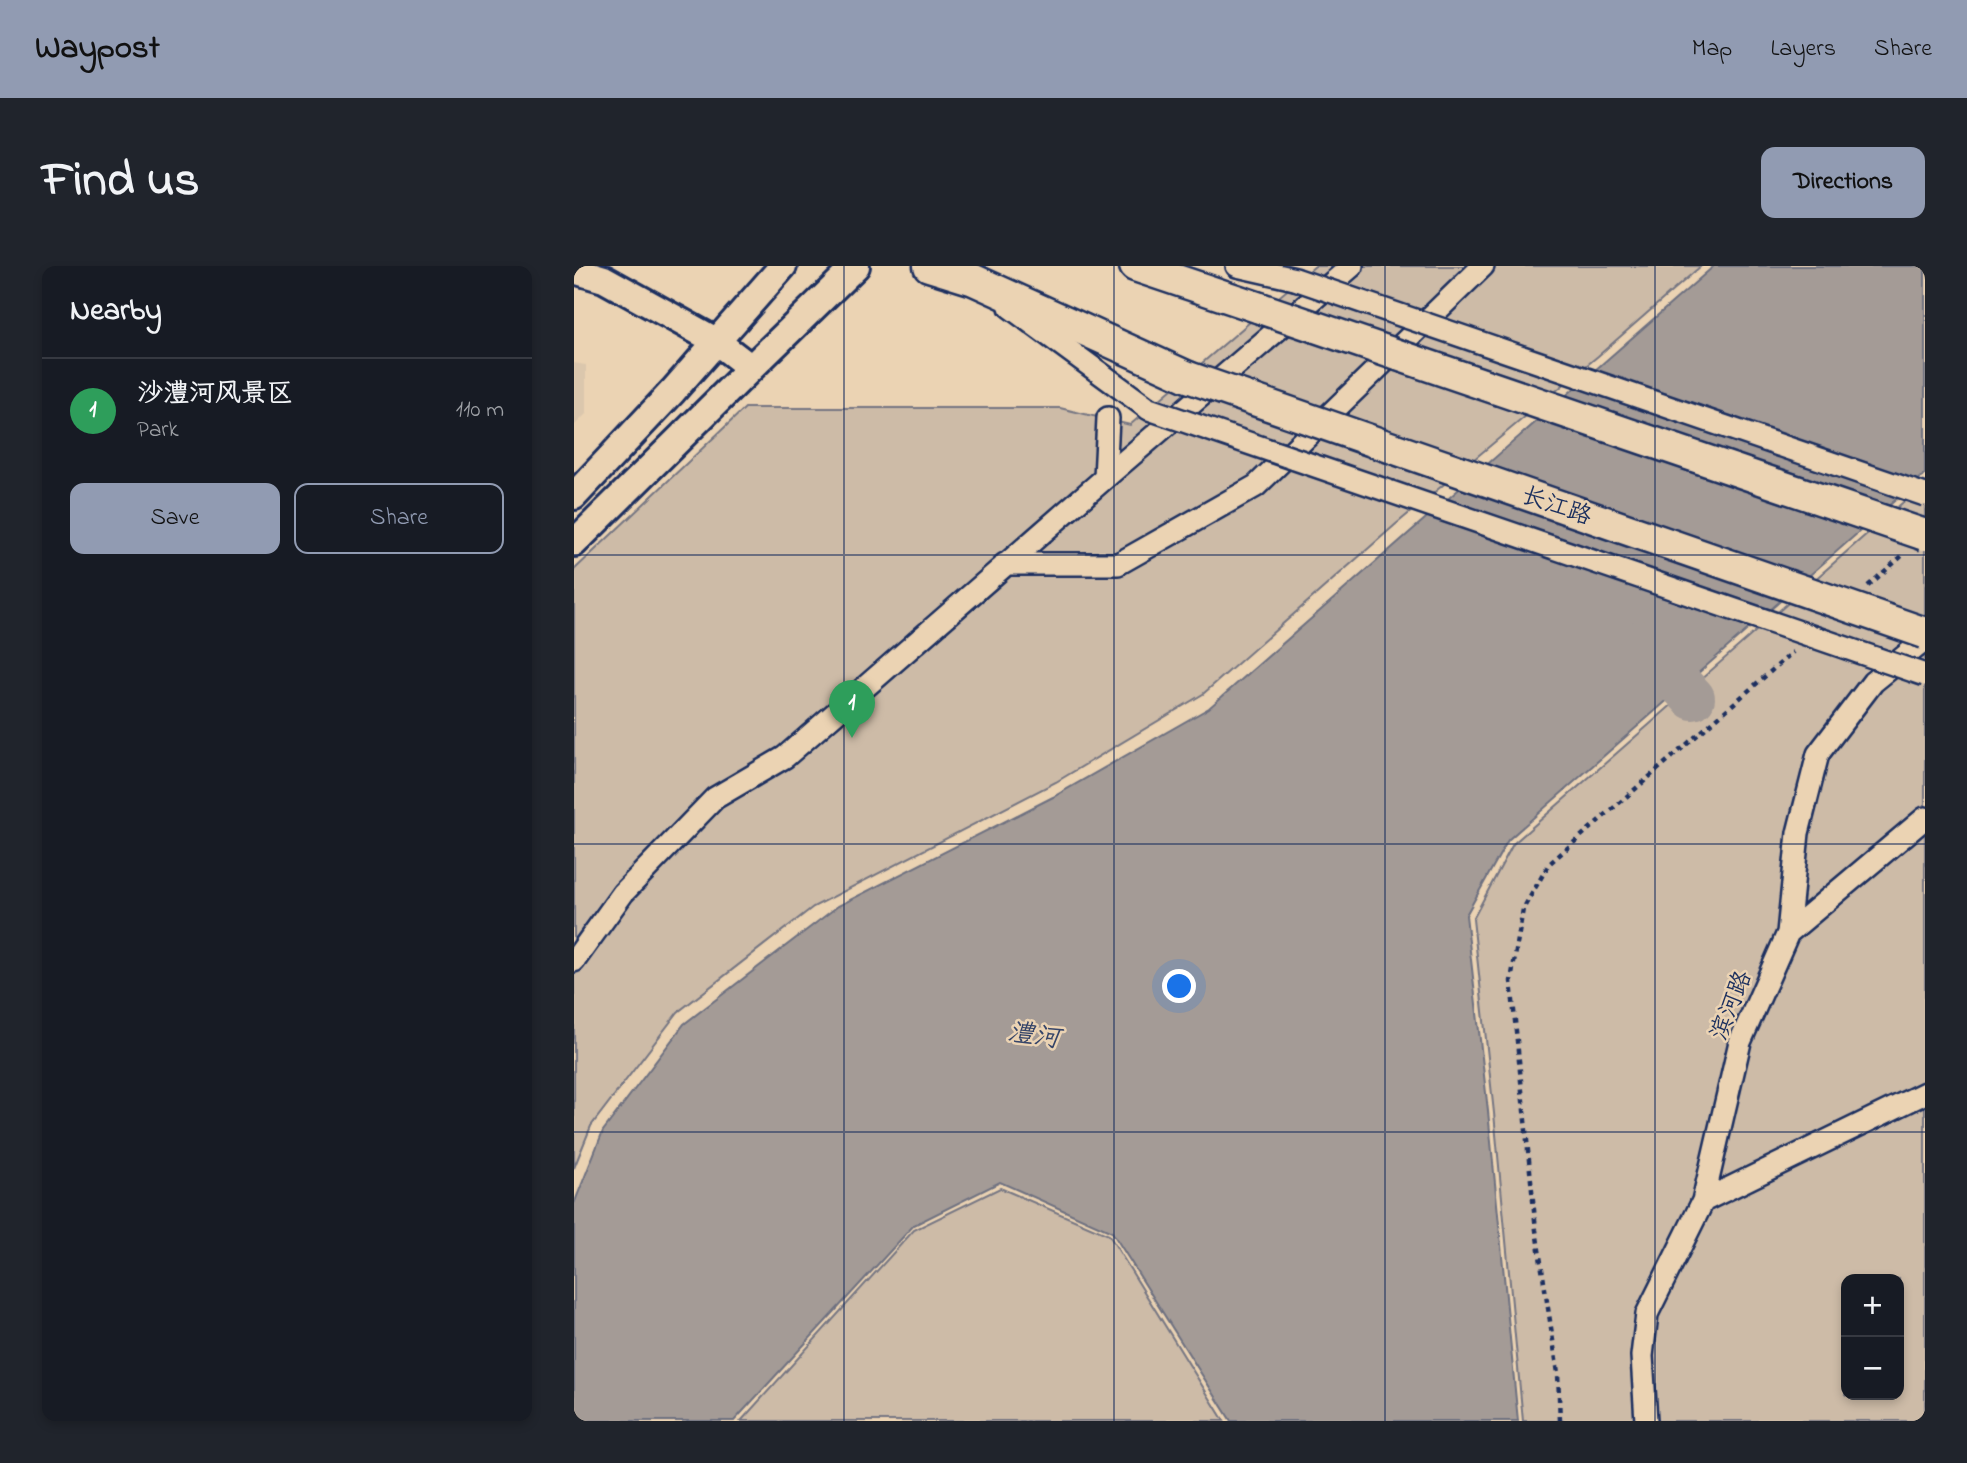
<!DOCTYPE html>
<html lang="en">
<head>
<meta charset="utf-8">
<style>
  body { margin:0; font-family:"Indie Flower","LXGW WenKai TC",sans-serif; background:#20242c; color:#f1f3f6 }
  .controls { position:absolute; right:21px; bottom:21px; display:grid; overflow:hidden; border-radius:14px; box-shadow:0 4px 10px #0003 }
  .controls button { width:63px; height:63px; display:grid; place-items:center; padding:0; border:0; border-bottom:2px solid #363941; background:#171b24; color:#f1f3f6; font:35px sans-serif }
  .you { position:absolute; left:606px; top:721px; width:24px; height:24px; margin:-18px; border:5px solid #fff; border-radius:50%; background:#1a73e8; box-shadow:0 0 0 10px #1a73e833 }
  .badge { display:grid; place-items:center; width:46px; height:46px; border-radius:50%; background:#919bb2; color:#fff; font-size:23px; font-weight:700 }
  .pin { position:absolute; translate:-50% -58px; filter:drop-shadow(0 2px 4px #0008) }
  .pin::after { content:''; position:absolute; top:37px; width:24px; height:21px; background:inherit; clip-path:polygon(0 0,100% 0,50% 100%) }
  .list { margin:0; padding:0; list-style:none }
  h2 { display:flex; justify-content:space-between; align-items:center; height:91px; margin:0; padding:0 28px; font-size:30px }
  h2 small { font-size:23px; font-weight:400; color:#9ea1a6 }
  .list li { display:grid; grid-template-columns:46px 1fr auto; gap:21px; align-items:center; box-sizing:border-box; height:105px; padding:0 28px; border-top:2px solid #363941 }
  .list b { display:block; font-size:26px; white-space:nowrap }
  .list p { margin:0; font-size:23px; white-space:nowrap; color:#9ea1a6 }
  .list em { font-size:23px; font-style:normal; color:#9ea1a6 }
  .actions { display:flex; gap:14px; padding:21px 28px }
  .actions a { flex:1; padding:16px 0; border:2px solid #919bb2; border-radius:14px; text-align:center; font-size:24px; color:#919bb2 }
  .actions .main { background:#919bb2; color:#111 }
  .map { position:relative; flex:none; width:1351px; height:1155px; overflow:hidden; border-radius:14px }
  header { display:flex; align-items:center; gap:42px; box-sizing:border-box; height:98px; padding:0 35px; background:#919bb2; color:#111 }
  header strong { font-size:33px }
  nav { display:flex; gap:38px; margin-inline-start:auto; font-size:24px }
  .intro { display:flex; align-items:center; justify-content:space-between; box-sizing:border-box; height:168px; padding:0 42px }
  h1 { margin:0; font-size:49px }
  .button { padding:18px 32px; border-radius:14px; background:#919bb2; color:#111; font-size:24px; font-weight:700 }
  main { display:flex; gap:42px; padding:0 42px }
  aside { flex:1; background:#171b24; border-radius:14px; box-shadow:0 4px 10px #0003 }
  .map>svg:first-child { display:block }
  .built { fill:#dbc7ad }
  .green { fill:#cdbba7; stroke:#747582; stroke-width:2; fill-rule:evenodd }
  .water { fill:#a49b96; stroke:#6d7080; stroke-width:2 }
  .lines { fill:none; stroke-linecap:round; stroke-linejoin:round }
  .river { stroke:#a49b96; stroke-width:44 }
  .minor-casing { stroke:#1b2f5e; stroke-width:26 }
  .tertiary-casing { stroke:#1b2f5e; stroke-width:32 }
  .secondary-casing { stroke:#1b2f5e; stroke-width:35 }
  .path { stroke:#1b2f5e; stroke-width:4.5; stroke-dasharray:5 5; stroke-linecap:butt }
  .minor { stroke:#ebd3b3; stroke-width:21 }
  .tertiary { stroke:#ebd3b3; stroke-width:26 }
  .secondary { stroke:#ebd3b3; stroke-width:30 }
  .minor-bridge-casing { stroke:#1b2f5e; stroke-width:26; stroke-linecap:butt }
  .secondary-bridge-casing { stroke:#1b2f5e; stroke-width:35; stroke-linecap:butt }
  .minor-bridge { stroke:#ebd3b3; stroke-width:21 }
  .secondary-bridge { stroke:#ebd3b3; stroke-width:30 }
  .grid { fill:none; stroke:#1b2f5e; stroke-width:2; stroke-opacity:0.55 }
  .labels { text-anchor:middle; stroke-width:5; stroke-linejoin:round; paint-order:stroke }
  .street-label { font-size:24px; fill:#1b2f5e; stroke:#ebd3b3 }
  .water-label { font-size:26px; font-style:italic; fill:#364569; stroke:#ebd3b3 }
</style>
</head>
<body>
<header>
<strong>Waypost</strong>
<nav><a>Map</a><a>Layers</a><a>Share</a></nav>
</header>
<div class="intro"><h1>Find us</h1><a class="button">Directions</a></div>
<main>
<aside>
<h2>Nearby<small></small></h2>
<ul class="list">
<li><span class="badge" style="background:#2e9e5b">1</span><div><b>沙澧河风景区</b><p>Park</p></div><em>110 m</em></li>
</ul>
<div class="actions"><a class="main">Save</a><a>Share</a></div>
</aside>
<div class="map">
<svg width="1351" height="1155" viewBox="0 0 1351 1155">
  <rect width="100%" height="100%" fill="#ebd3b3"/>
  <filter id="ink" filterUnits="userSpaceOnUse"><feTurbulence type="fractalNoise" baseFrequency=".0143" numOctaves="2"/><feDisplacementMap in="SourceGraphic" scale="14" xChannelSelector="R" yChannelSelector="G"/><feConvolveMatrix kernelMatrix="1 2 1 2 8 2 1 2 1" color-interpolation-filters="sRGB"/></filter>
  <g filter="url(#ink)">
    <path class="built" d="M 0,97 L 12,99 L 12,148 L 0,160 Z"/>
    <path class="green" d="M 741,0 L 1127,0 L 1024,90 L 821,259 L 629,428 L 482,516 L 239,641 L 104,746 L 17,860 L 0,902 L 0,304 L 171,142 L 486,142 L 556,159 Z
      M 1351,217 L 1351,1155 L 949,1155 L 920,847 L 899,653 L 939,578 ZM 1272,1013 L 1325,1013 L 1325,1129 L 1272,1129 Z
      M 426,922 L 535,969 L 650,1155 L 167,1155 L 340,964 Z"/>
    <path class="water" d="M 1140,0 L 1351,0 L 1351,208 L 934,574 L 892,649 L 914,845 L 944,1155 L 657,1155 L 538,966 L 426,916 L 340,959 L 160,1155 L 0,1155 L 0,938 L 29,865 L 110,758 L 264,640 L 479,531 L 635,442 Z"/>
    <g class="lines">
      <path class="river" d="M 1067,376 L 1119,432"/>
      <defs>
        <path id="minor" d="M 663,0 L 721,13
          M 436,41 L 575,143
          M 531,212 L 778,0
          M 431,298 L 544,298 L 682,220 L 909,0
          M 1214,667 L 1351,552
          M 0,695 L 49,627 L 141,532 L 211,491 L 531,212 L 534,152
          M 1129,935 L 1351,827
          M 1072,1155 L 1068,1090 L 1073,1048 L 1129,935 L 1166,776 L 1214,667 L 1224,567 L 1244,488 L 1299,416 L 1351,374"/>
        <path id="tertiary" d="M 0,4 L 30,13 L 142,75 L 177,102
          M 0,230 L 99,125 L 209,0
          M 0,277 L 177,102 L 282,0"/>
        <path id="secondary" d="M 355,0 L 400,14 L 614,111
          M 561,0 L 686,42"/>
      </defs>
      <use href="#minor" class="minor-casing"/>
      <use href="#tertiary" class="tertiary-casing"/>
      <use href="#secondary" class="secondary-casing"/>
      <path class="path" d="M 1294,320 L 1329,289
        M 986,1155 L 984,1107 L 962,964 L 937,715 L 949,643 L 975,598 L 1219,386"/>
      <use href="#minor" class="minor"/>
      <use href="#tertiary" class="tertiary"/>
      <use href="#secondary" class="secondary"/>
      <defs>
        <path id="minor-bridge" d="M 721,13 L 1351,229
          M 575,143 L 1351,409"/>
        <path id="secondary-bridge" d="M 686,42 L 1351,269
          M 614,111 L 1351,367"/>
      </defs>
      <use href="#minor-bridge" class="minor-bridge-casing"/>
      <use href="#secondary-bridge" class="secondary-bridge-casing"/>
      <use href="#minor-bridge" class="minor-bridge"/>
      <use href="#secondary-bridge" class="secondary-bridge"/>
    </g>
  </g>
  <path class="grid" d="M 270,0 L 270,1155M 540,0 L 540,1155M 811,0 L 811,1155M 1081,0 L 1081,1155M 0,289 L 1351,289M 0,578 L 1351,578M 0,866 L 1351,866"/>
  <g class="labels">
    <g class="street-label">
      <text transform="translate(983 239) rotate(19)" y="8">长江路</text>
      <text transform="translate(1156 739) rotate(-68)" y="8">滨河路</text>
    </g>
    <g class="water-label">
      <text transform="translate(460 768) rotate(8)" y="9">澧河</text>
    </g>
  </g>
</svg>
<div class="controls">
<button>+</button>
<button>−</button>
</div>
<div class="you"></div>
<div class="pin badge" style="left:278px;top:472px;background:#2e9e5b">1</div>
</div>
</main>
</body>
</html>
